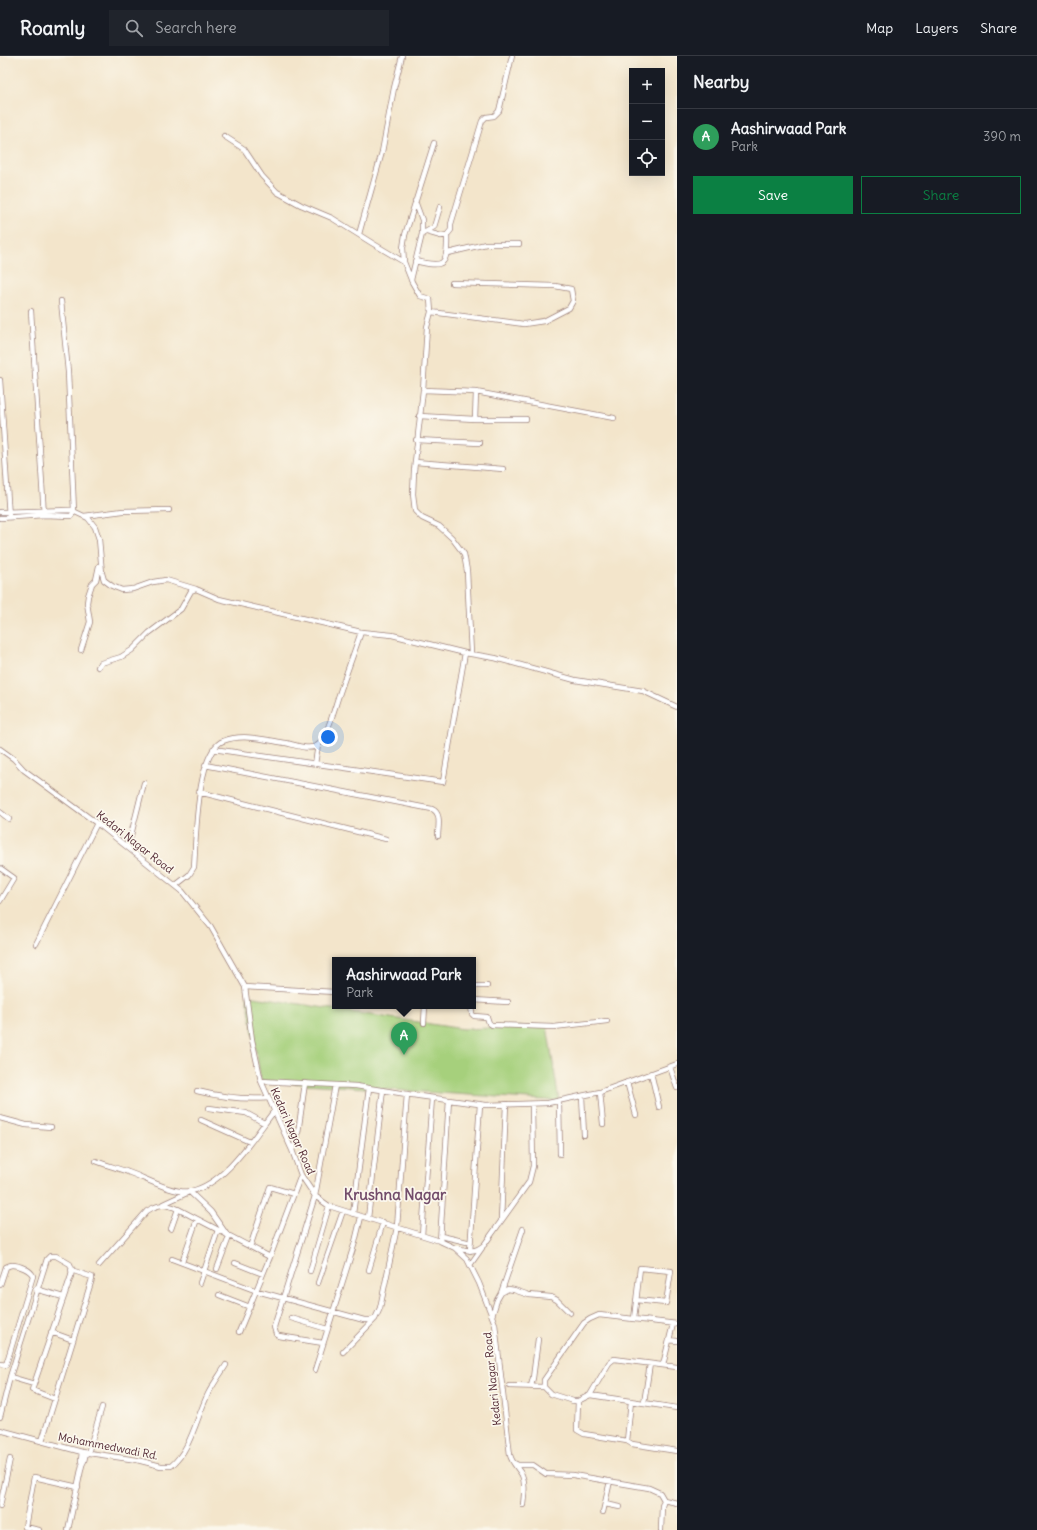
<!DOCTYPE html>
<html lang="en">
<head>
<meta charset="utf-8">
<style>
  body { margin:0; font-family:Delius,sans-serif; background:#20242c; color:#f1f3f6 }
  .controls { position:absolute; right:12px; top:12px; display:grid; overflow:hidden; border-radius:0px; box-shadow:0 4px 16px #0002 }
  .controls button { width:36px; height:36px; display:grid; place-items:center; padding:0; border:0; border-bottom:1px solid #363941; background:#171b24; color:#f1f3f6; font:20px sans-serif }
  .you { position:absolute; left:328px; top:681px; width:14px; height:14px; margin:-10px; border:3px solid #fff; border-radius:50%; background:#1a73e8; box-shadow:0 0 0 6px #1a73e833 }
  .badge { display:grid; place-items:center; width:26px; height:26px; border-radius:50%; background:#0b8043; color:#fff; font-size:13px; font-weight:700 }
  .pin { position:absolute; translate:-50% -33px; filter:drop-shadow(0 1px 2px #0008) }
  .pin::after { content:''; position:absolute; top:21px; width:14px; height:12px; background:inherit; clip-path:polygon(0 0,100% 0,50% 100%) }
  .popup { position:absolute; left:332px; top:901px; width:144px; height:52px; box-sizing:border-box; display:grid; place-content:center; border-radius:0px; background:#171b24; filter:drop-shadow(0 1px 3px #0005); font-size:13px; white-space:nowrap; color:#9ea1a6 }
  .popup b { font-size:15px; color:#f1f3f6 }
  .popup::after { content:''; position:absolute; left:50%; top:100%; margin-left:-8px; border:8px solid transparent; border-top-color:#171b24 }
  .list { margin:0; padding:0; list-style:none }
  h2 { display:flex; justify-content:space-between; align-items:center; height:52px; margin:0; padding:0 16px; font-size:17px }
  h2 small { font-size:13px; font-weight:400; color:#9ea1a6 }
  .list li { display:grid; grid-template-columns:26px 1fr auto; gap:12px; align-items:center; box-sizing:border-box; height:56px; padding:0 16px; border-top:1px solid #363941 }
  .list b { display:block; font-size:15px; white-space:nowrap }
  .list p { margin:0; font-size:13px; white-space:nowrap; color:#9ea1a6 }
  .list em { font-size:13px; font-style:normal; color:#9ea1a6 }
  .actions { display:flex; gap:8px; padding:12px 16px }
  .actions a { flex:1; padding:9px 0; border:1px solid #0b8043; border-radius:0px; text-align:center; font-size:14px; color:#0b8043 }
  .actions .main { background:#0b8043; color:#fff }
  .icon { flex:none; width:22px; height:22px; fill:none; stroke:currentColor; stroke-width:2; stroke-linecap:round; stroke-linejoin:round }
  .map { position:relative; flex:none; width:677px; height:1474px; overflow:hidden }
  header { display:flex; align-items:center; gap:24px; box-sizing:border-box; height:56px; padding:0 20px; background:#171b24; border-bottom:1px solid #363941 }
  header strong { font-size:19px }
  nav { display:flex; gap:22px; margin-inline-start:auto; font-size:14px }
  .search { width:280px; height:36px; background:#20242c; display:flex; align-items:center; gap:10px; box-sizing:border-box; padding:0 14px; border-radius:0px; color:#9ea1a6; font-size:15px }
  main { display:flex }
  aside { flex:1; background:#171b24 }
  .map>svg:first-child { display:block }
  .green { fill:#a6d07c; stroke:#787854 }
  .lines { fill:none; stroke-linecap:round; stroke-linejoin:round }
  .minor-casing { stroke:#9e827b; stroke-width:6 }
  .minor { stroke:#fff; stroke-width:4.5 }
  .labels { text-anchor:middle; stroke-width:3.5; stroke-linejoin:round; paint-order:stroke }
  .street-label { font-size:11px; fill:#4a1f2b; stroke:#fbf7ec }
  .district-label { font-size:15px; font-weight:bold; fill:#734d6b; stroke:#fbf7ec }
</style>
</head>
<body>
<header>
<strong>Roamly</strong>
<div class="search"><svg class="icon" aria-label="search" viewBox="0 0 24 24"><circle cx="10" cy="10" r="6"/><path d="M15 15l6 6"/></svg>Search here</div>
<nav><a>Map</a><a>Layers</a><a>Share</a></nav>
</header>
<main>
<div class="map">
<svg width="677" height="1474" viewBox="0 0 677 1474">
  <rect width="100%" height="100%" fill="#fbf7ec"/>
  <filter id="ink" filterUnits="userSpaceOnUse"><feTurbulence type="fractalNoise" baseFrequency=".025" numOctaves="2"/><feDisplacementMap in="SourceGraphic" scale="8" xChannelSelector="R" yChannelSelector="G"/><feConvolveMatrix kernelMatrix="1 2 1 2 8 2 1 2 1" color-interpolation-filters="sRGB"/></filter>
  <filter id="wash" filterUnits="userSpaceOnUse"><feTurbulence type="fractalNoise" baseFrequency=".012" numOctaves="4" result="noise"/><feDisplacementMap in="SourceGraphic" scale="16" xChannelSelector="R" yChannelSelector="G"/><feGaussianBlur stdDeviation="0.9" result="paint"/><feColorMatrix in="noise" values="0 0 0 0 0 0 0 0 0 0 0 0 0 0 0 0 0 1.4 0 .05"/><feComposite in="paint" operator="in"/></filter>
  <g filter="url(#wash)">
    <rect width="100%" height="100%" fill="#f3e5cb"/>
    <path class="green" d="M 247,940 L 463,973 L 547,970 L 559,1045 L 261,1025 Z"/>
  </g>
  <g filter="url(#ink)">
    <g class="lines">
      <defs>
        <path id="minor" d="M 224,80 L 244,93 L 262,120 L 277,136 L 301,149 L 332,162 L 372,187 L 404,206
          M 434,87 L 405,179 L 403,192 L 404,206 L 412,226 L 420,240 L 430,243 L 431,256 L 427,271 L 423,334 L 414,415 L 413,438 L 415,455 L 422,462 L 439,470 L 452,482 L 464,498 L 467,515 L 471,598
          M 415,145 L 422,164 L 422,178
          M 427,176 L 441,180 L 447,179 L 451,174 L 451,168 L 482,65 L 486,61 L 494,60 L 499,55 L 512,0
          M 359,178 L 382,96 L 394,32 L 402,0
          M 448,197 L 486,188 L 519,188
          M 415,205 C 444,212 448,210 447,179
          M 411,224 L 422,178 L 434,171 L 440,151
          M 61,245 L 68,316 L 74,456
          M 31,255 L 44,459
          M 431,256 L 524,268 L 544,265 L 569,252 L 573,245 L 571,233 L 555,230 L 452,227
          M 0,324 L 9,461
          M 423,334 L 476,336 L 614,362
          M 419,360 L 475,363 L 476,336
          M 475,363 L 526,363
          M 416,384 L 480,387
          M 415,406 L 503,413
          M 0,456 L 71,454 L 88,462 L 95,471 L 99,483 L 102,517 L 104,524 L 112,530 L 122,534 L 133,533 L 153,526 L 166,524 L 196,533 L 219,543 L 275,556 L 361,576 L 392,579 L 465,597 L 495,602 L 575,624 L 643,635 L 677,651
          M 84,460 L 123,455 L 169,454
          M 0,462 L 44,459 L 71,460 L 74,456
          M 81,594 L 90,566 L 87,547 L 88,540 L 92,528 L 96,524 L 99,510
          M 98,611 L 101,607 L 121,601 L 132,594 L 149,577 L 181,553 L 191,535 L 196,533
          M 0,693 L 14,703 L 24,714 L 102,771 L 182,835 L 211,871 L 245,931 L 252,984 L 261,1025 L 292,1094 L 301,1119 L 315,1140 L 329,1150 L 440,1185 L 455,1192 L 467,1203 L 479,1227 L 495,1268 L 510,1399 C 512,1407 518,1412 522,1419 C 526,1428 524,1439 523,1449
          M 213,693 L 443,726 L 465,597
          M 315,708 L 318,689
          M 205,709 L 432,753 C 442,757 438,771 438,780
          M 199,736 L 386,783
          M 0,756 L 9,763
          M 128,791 L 144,727
          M 0,812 L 14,822 L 0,845
          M 176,829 L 189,819 L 194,811 C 196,785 196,696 223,685 C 243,677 266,684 286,687 C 295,689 310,695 318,689 C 327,682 335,650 339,639 C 346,618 354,597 361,576
          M 36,888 L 97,767
          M 473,930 L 487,930
          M 245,931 L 335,936
          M 473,944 L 508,946
          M 471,950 L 472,958 L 474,960 L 487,961 L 489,967 L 492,969 L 554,971 L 607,965
          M 424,967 L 425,950
          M 670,1011 L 677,1032
          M 651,1017 L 659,1051
          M 261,1025 L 356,1030 L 419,1040 L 486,1049 L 548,1047 L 600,1036 L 677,1008
          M 627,1026 L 636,1059
          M 197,1035 C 221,1041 244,1044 269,1042
          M 600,1036 L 603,1068
          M 582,1040 L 584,1079
          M 559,1045 L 560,1098
          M 209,1052 L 246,1057 L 264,1067
          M 0,1062 L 26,1069 L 51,1071
          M 201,1064 L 250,1086
          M 292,1094 L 297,1084 L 305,1027
          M 96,1105 C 106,1109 117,1112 128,1116 C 143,1121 175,1139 191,1135 C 226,1128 254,1080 275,1054
          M 190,1136 L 211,1156 L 227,1179
          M 163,1148 L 189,1136
          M 353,1158 L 369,1032
          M 368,1162 L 383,1034
          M 501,1164 L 506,1048
          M 171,1173 L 178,1153
          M 422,1179 L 432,1042
          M 441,1180 L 467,1186
          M 440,1185 L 449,1044
          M 250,1191 L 270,1131 L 294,1138
          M 457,1192 C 469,1195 474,1197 484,1189 L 529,1126 L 533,1110 L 532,1048
          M 470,1195 L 480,1048
          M 172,1203 L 257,1235 L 364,1264 L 370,1264 L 375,1263 L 380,1252 L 397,1171 L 407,1038
          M 182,1206 L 197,1163
          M 235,1207 L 263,1218
          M 99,1209 L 147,1155 C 160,1147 165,1148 178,1153 L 270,1201
          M 470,1209 L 482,1192
          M 217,1213 L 229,1181
          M 369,1214 L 383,1166
          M 310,1215 L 329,1150
          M 200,1227 L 218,1174
          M 318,1227 L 343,1155
          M 0,1229 L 6,1211 C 8,1210 10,1209 12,1209 C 19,1209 31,1214 33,1220 L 6,1309 L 0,1308
          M 36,1233 L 63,1241
          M 501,1237 L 523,1173
          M 219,1239 L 250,1251
          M 492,1260 L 497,1244 L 501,1237 L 508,1233 L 514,1234 L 529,1239 L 551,1241 L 557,1244 L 570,1257
          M 291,1262 L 327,1273
          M 634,1263 L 640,1212 L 671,1215 L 666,1247 L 636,1244
          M 51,1276 L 73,1284
          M 239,1276 L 270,1201 L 301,1119
          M 669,1284 L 677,1285
          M 323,1287 L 279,1280 L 276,1278 L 274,1271 L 315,1140 L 335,1029
          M 343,1296 L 374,1264
          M 663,1309 L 673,1268
          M 677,1311 L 614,1303 L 609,1307 L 590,1339 L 677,1352
          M 315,1314 L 355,1186 L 361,1161
          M 10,1321 L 34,1328
          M 509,1330 L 544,1331
          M 531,1330 L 533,1322 L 538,1283
          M 590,1339 L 578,1345 L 573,1345 L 551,1338 L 544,1331 L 544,1324 L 584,1267 L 590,1263 L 599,1259 L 677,1268
          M 578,1345 L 577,1374 L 584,1378 L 627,1385
          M 631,1345 L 627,1385 L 632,1388 L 677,1395
          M 644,1347 L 650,1308
          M 0,1361 L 10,1321 L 47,1203 L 50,1200 L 56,1200 L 70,1208 L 72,1213 L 71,1220 L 32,1334 L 55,1343
          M 0,1374 L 82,1396 L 137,1404 L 161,1410 L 171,1410 C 191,1394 197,1360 208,1338 C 213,1328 220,1319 226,1309
          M 42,1385 L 92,1223 L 92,1221 L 71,1214
          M 88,1397 L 102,1351
          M 514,1407 L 518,1409 L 533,1409 L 546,1418 L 573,1419 L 649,1432 L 660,1437 L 664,1444
          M 82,1409 L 84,1405 L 86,1397
          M 605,1448 L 620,1451
          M 0,1450 L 10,1403
          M 603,1456 L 610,1425
          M 39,1474 L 25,1471 L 34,1421 L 78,1431
          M 68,1474 L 82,1409 L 81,1404 L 82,1396
          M 661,1474 L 662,1450 L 664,1444 L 677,1447"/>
      </defs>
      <use href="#minor" class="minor-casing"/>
      <use href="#minor" class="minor"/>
    </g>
  </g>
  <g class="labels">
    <g class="street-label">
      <text transform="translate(135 786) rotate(38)" y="4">Kedari Nagar Road</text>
      <text transform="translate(293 1075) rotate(66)" y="4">Kedari Nagar Road</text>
      <text transform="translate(492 1323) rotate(-96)" y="4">Kedari Nagar Road</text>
      <text transform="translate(108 1390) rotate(11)" y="4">Mohammedwadi Rd.</text>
    </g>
    <g class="district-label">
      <text x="395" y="1144">Krushna Nagar</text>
    </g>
  </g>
</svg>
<div class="controls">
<button>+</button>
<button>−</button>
<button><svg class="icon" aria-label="locate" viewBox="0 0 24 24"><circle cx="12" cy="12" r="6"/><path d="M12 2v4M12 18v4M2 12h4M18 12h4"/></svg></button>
</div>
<div class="you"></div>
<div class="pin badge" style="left:404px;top:999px;background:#2e9e5b">A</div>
<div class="popup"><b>Aashirwaad Park</b>Park</div>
</div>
<aside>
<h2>Nearby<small></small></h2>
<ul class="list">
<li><span class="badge" style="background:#2e9e5b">A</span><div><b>Aashirwaad Park</b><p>Park</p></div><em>390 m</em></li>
</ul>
<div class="actions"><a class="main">Save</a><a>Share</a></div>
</aside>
</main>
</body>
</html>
